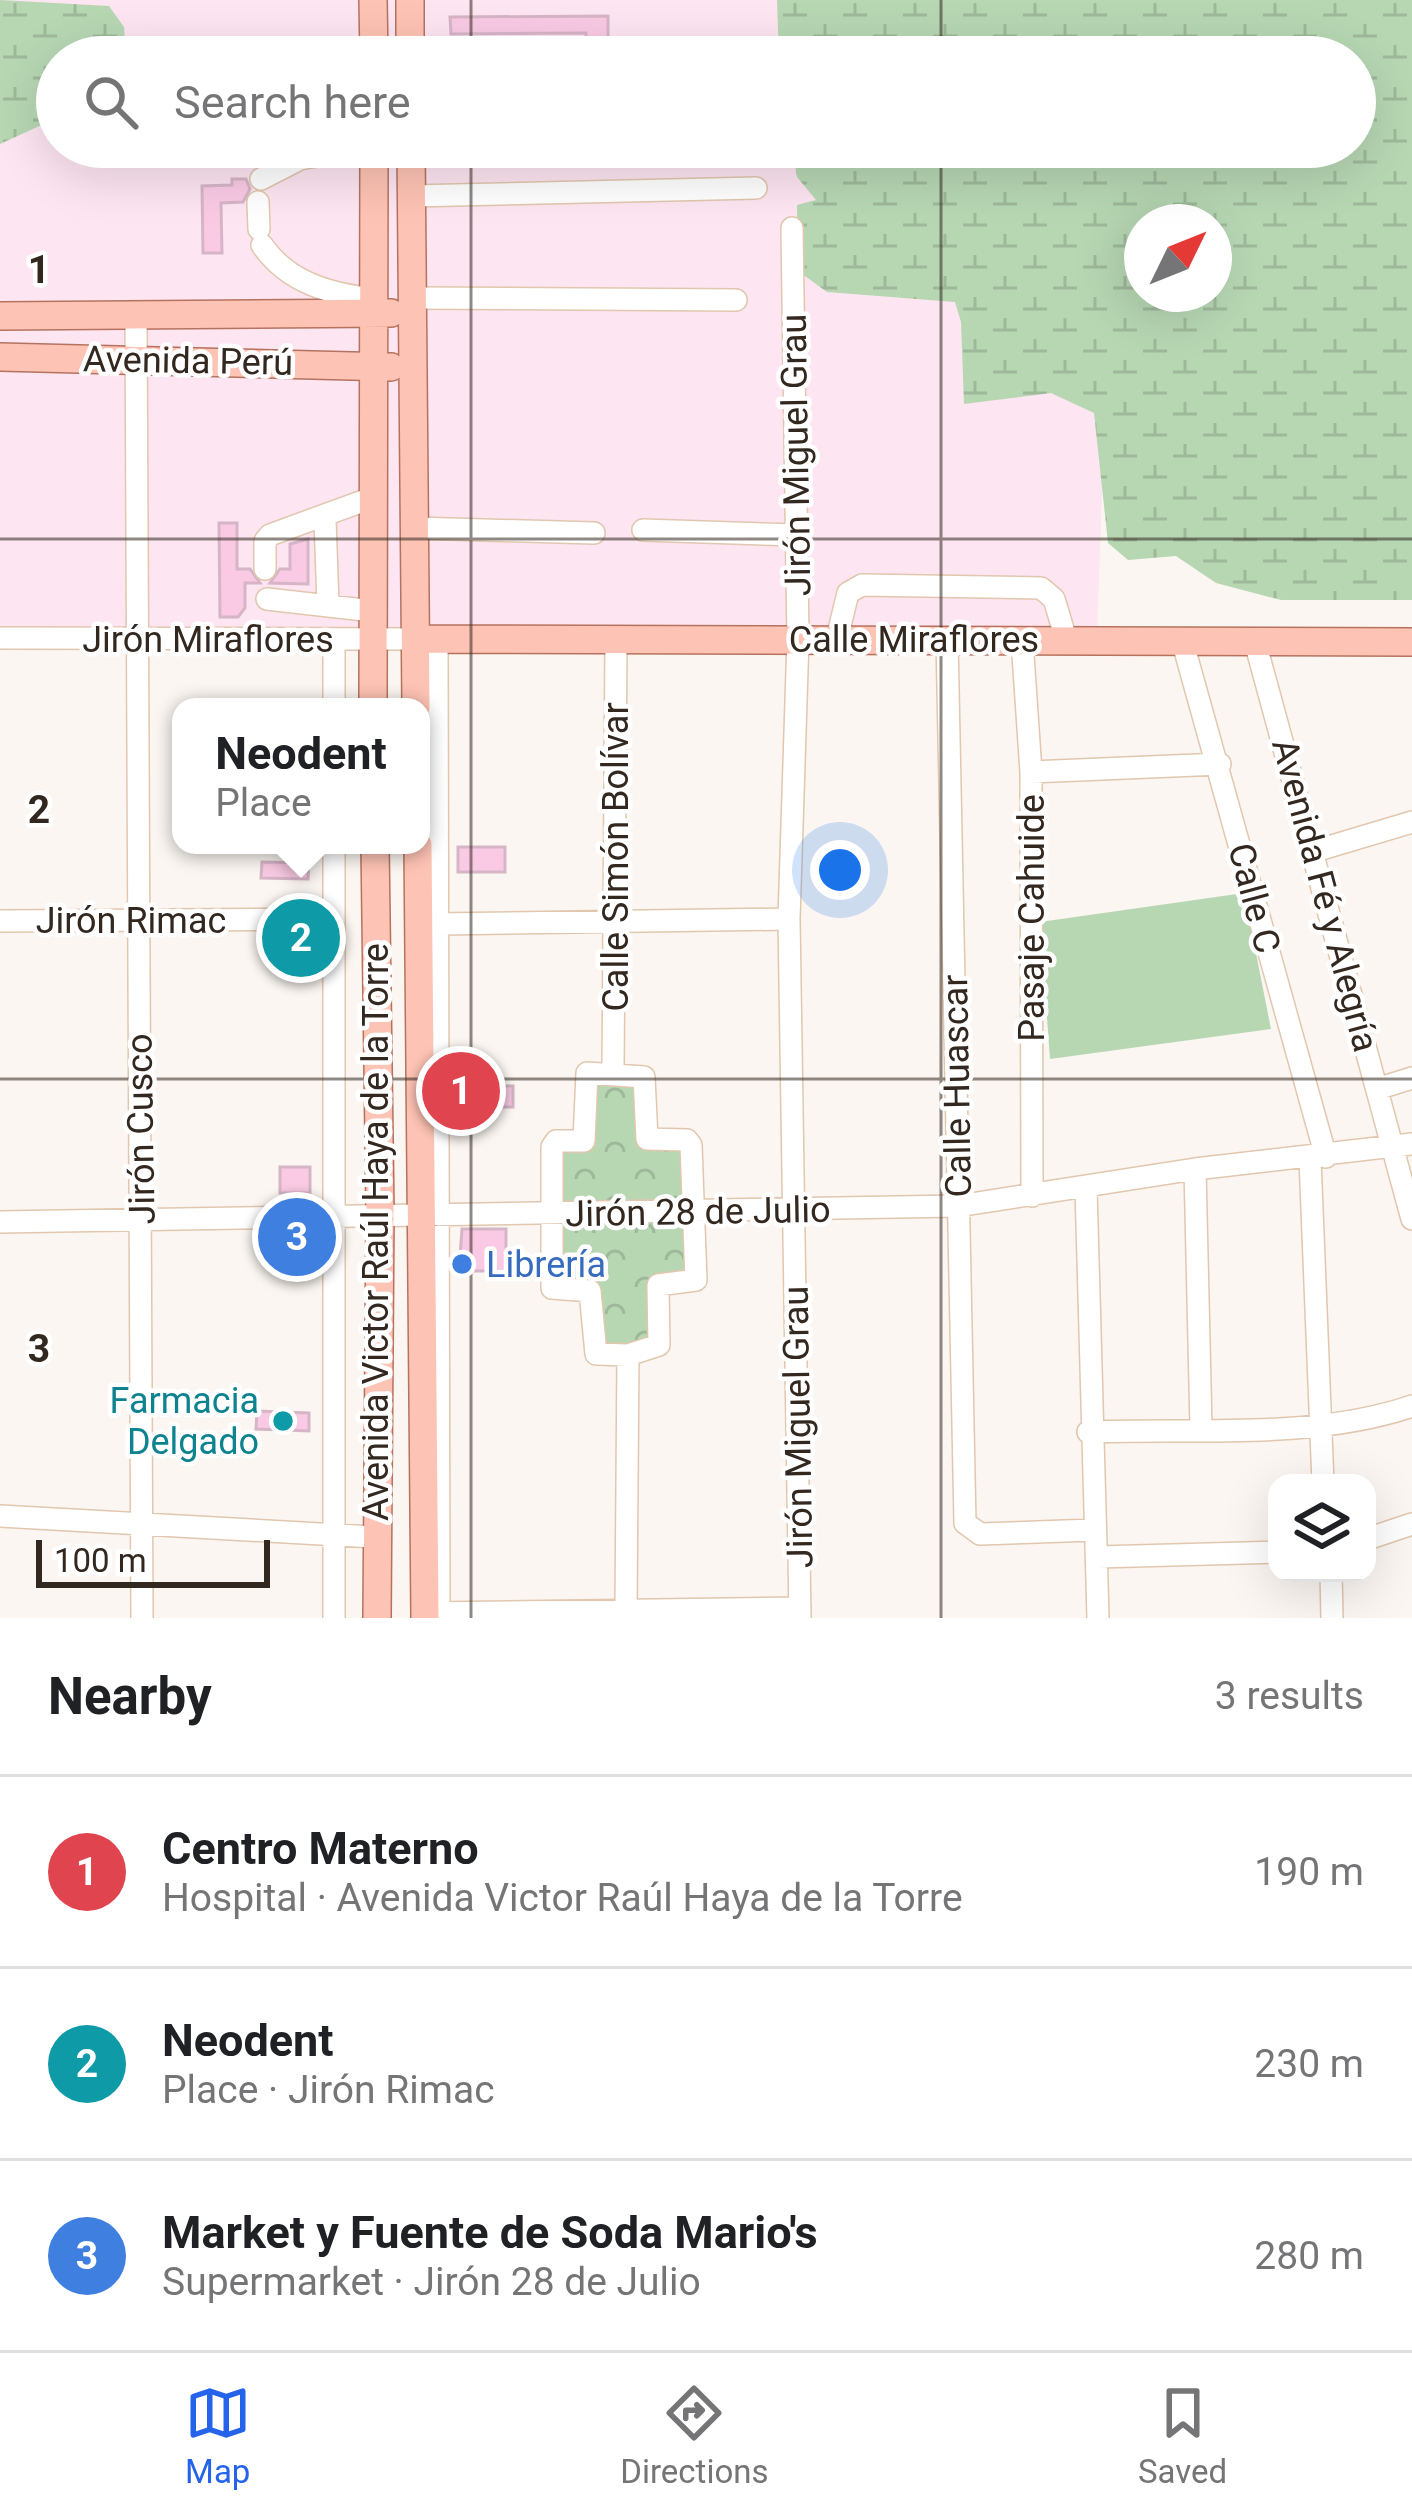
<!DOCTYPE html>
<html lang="en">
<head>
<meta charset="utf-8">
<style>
  body { margin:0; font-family:Roboto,sans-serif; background:#f2f2f2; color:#202124 }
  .controls { position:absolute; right:36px; bottom:36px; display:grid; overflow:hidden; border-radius:24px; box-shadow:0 12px 48px #0002 }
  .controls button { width:108px; height:108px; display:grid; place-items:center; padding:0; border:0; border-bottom:3px solid #e0e0e0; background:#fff; color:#202124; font:60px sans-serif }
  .compass { position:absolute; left:1124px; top:204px; width:108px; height:108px; border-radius:50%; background:#fff; box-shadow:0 12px 48px #0002; rotate:47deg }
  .scale { position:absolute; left:36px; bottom:30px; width:234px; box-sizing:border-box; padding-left:12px; border:6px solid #33281f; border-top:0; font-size:33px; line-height:42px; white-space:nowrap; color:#33281f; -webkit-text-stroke:9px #fff; paint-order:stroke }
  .you { position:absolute; left:840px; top:870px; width:42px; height:42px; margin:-30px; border:9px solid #fff; border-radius:50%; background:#1a73e8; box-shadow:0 0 0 18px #1a73e833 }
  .badge { display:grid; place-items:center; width:78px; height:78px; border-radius:50%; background:#2563eb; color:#fff; font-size:39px; font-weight:700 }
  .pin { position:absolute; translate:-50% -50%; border:6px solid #fff; box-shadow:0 3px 12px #0006 }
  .popup { position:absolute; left:172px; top:698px; width:258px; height:156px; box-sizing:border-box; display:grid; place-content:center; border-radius:24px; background:#fff; filter:drop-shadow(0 3px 9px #0005); font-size:39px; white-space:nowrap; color:#757577 }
  .popup b { font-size:45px; color:#202124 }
  .popup::after { content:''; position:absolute; left:50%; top:100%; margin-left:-24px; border:24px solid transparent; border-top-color:#fff }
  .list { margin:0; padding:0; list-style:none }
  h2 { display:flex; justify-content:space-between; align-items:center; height:156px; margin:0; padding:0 48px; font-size:51px }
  h2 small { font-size:39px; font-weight:400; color:#757577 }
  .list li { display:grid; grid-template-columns:78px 1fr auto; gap:36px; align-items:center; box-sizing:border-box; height:192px; padding:0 48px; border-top:3px solid #e0e0e0 }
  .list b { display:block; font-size:45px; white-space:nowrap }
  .list p { margin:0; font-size:39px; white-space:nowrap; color:#757577 }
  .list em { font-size:39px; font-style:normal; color:#757577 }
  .icon { flex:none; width:66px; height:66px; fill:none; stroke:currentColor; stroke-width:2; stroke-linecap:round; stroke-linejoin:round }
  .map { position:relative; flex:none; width:1412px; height:1618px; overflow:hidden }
  .search { position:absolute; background:#fff; box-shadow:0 12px 48px #0002; left:36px; right:36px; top:36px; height:132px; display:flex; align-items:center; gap:30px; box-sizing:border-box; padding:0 42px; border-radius:66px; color:#757577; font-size:45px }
  .sheet { height:732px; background:#fff }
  nav { display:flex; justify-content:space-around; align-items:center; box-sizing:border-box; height:168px; border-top:3px solid #e0e0e0; background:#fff; font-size:33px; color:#757577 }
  nav a { display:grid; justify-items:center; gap:6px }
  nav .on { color:#2563eb }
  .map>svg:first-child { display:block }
  .industrial { fill:#fde5f1 }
  .wetland { fill:url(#wetland-marsh); fill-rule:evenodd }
  .park { fill:url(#park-crowns) }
  .pitch { fill:#b7d7b3 }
  .building { fill:#facae4; stroke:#d6b5c7; stroke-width:3 }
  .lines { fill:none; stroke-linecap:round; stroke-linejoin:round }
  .minor-casing { stroke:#e1c7ae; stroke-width:24 }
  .major-casing { stroke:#b5735f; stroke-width:30 }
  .minor { stroke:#fff; stroke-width:21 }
  .major { stroke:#fdc3b4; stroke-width:27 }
  .grid { fill:none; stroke:#33281f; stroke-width:3; stroke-opacity:0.55 }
  .shop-dot { fill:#3f7fe0; stroke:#fff; stroke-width:4.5 }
  .culture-dot { fill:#0f9aa8; stroke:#fff; stroke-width:4.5 }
  .labels { text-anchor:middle; stroke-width:9; stroke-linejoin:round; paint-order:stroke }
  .street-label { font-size:36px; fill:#33281f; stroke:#fff }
  .shop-label { font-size:36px; fill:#366cbe; stroke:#fff; text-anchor:start }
  .culture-label { font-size:36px; fill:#0d838f; stroke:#fff; text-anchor:end }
  .grid-label { font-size:39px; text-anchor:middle; font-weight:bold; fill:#33281f; stroke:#fff; stroke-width:9; stroke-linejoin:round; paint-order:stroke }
</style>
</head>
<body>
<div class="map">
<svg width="1412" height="1618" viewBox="0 0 1412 1618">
  <defs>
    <pattern id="wetland-marsh" width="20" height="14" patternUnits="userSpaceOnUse" patternTransform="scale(3)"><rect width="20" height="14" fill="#b7d7b3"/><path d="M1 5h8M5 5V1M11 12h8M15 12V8" fill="none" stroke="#9eb99a"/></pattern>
    <pattern id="park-crowns" width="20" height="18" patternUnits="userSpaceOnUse" patternTransform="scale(3)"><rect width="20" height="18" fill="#b7d7b3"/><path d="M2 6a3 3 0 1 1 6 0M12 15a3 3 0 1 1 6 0" fill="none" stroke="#9eb99a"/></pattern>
  </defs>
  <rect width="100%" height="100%" fill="#fbf6f1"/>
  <path class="industrial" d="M 0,0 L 896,0 L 924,57 L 57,57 L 57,147 L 973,147 L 1106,387 L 1097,631 L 0,635 Z"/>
  <path class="wetland" d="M 0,0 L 109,6 L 124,27 L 126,57 L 57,57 L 57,118 L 0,144 Z
    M 777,0 L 1412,0 L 1412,600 L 1281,600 L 1216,583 L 1176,556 L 1128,560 L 1108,543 L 1094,413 L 1051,393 L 964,404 L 961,322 L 955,302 L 827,292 L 798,271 L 797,205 L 816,200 L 797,177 L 792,147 L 1355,147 L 1355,57 L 779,57 ZM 1142,222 L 1214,222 L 1214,294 L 1142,294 Z"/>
  <path class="park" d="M 591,1078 L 640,1079 L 642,1144 L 685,1146 L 690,1276 L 649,1277 L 650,1343 L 602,1343 L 597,1281 L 559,1278 L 558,1148 L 591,1146 Z"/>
  <path class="pitch" d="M 1244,893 L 1271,1029 L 1050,1059 L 1040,922 Z"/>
  <path class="building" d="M 608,16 L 608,57 L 586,57 L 586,33 L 451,34 L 450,17 Z
    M 232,179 L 246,179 L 250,189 L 243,202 L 221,203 L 222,253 L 203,253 L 202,186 L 232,185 Z
    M 219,523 L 237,523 L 237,569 L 250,569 L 260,583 L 245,583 L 245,608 L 238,617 L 220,617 Z
    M 308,539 L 308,584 L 270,583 L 280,569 L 290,569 L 290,544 Z
    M 458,847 L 505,847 L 505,872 L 458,872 Z
    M 262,862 L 309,863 L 308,879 L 261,878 Z
    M 457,1086 L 513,1086 L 513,1107 L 457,1107 Z
    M 280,1167 L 310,1167 L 310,1193 L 280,1193 Z
    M 462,1229 L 506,1229 L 506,1249 L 519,1249 L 519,1271 L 459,1271 Z
    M 283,1232 L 311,1232 L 312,1250 L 283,1250 Z
    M 257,1411 L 309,1413 L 309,1431 L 256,1429 Z"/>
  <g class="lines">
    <defs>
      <path id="minor" d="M 261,179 L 300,159 L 368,147
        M 412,196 L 756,188
        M 258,202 L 259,229
        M 792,228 L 798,639 L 789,919 L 800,1618
        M 262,245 C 288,283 330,294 374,299
        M 413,298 L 736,300
        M 136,315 L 142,1618
        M 325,519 L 328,606
        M 415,528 L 594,533
        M 643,530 L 796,535
        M 265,569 L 265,541 L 270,535 L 374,497
        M 267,599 L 373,611
        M 0,638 L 416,639
        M 837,638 L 848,593 L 862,585 L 1041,588 L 1054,599 L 1066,639
        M 437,639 L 439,1618
        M 947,639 L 965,1523 L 980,1534 L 1093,1530
        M 334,640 L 334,707
        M 1022,640 L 1031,772 L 1032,1196
        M 1182,640 L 1326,1157
        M 1255,642 L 1412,1219
        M 1031,772 L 1220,764
        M 334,845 L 334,1618
        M 1315,851 L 1412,822
        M 0,921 L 334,919
        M 438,924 L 789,919
        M 587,1073 L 644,1077 L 647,1139 L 687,1140 L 691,1145 L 696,1280 L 658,1285 L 659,1345 L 628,1355 L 596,1354 L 590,1291 L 552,1288 L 552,1147 L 556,1141 L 584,1141 Z
        M 613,1073 L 616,641
        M 1380,1088 L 1412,1078
        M 1310,1159 L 1323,1483
        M 1195,1169 L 1201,1428
        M 1086,1188 L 1098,1618
        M 0,1222 L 958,1206 L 1195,1169 L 1412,1144
        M 1088,1432 C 1193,1428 1313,1440 1412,1406
        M 0,1516 L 374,1537
        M 1367,1539 L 1412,1524
        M 1098,1557 L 1277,1552
        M 1331,1573 L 1332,1618
        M 626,1610 L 628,1355
        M 426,1613 L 800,1608"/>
      <path id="major" d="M 373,0 L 374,57
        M 410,0 L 410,57
        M 411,147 L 416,707
        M 0,316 L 391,313
        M 0,357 L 391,367
        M 416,639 L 1412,642
        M 373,707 L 374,147
        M 375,845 L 380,1212 L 377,1618
        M 418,845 L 425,1618"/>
    </defs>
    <use href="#minor" class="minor-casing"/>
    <use href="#major" class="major-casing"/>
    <use href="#minor" class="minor"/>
    <use href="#major" class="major"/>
  </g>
  <path class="grid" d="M 471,0 L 471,57M 941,0 L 941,57M 471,147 L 471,1618M 941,147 L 941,1618M 0,539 L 1412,539M 0,1079 L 1412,1079"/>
  <circle class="shop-dot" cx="462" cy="1264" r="12"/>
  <circle class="culture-dot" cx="283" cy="1421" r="12"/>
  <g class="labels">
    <g class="street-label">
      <text transform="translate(188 360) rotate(1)" y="13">Avenida Perú</text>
      <text transform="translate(795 455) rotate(-91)" y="13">Jirón Miguel Grau</text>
      <text x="208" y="652">Jirón Miraflores</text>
      <text x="914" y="652">Calle Miraflores</text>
      <text transform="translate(615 857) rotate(-90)" y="13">Calle Simón Bolívar</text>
      <text transform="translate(1326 895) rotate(75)" y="13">Avenida Fé y Alegría</text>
      <text transform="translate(1255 898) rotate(75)" y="13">Calle C</text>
      <text transform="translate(1031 918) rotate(-90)" y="13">Pasaje Cahuide</text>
      <text x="131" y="933">Jirón Rimac</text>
      <text transform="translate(956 1086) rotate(-91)" y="13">Calle Huascar</text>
      <text transform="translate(140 1129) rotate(-91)" y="13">Jirón Cusco</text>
      <text transform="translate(698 1211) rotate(-1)" y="13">Jirón 28 de Julio</text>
      <text transform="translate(375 1232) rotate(-90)" y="13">Avenida Victor Raúl Haya de la Torre</text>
      <text transform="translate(797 1427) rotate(-91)" y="13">Jirón Miguel Grau</text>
    </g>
    <g class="shop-label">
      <text x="486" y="1277">Librería</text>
    </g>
    <g class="culture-label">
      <text x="259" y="1413">Farmacia<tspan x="259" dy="41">Delgado</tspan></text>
    </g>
  </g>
  <g class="grid-label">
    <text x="39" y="283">1</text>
    <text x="39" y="823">2</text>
    <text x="39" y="1362">3</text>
  </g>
</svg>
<div class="controls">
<button><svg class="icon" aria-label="layers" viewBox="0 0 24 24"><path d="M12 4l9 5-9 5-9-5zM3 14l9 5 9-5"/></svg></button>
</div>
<svg class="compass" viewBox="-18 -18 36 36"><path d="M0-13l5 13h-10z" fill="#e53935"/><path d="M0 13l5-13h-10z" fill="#757577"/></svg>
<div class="scale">100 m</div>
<div class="you"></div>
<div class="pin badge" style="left:461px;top:1091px;background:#e0444e">1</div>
<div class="pin badge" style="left:301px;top:938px;background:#0f9aa8">2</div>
<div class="popup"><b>Neodent</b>Place</div>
<div class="pin badge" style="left:297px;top:1237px;background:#3f7fe0">3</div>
<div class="search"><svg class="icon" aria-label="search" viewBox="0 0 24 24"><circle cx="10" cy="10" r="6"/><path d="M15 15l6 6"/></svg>Search here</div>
</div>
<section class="sheet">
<h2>Nearby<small>3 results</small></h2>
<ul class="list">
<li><span class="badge" style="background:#e0444e">1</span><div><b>Centro Materno</b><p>Hospital · Avenida Victor Raúl Haya de la Torre</p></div><em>190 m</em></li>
<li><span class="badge" style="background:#0f9aa8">2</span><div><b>Neodent</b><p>Place · Jirón Rimac</p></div><em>230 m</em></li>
<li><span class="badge" style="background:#3f7fe0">3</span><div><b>Market y Fuente de Soda Mario's</b><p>Supermarket · Jirón 28 de Julio</p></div><em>280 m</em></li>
</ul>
</section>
<nav>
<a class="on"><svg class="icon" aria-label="map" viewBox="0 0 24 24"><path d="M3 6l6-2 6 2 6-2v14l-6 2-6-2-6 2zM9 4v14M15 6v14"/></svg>Map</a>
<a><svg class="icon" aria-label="directions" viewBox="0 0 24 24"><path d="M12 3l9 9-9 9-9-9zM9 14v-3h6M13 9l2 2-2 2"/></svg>Directions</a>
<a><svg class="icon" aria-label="saved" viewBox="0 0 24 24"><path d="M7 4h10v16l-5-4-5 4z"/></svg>Saved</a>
</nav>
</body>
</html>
